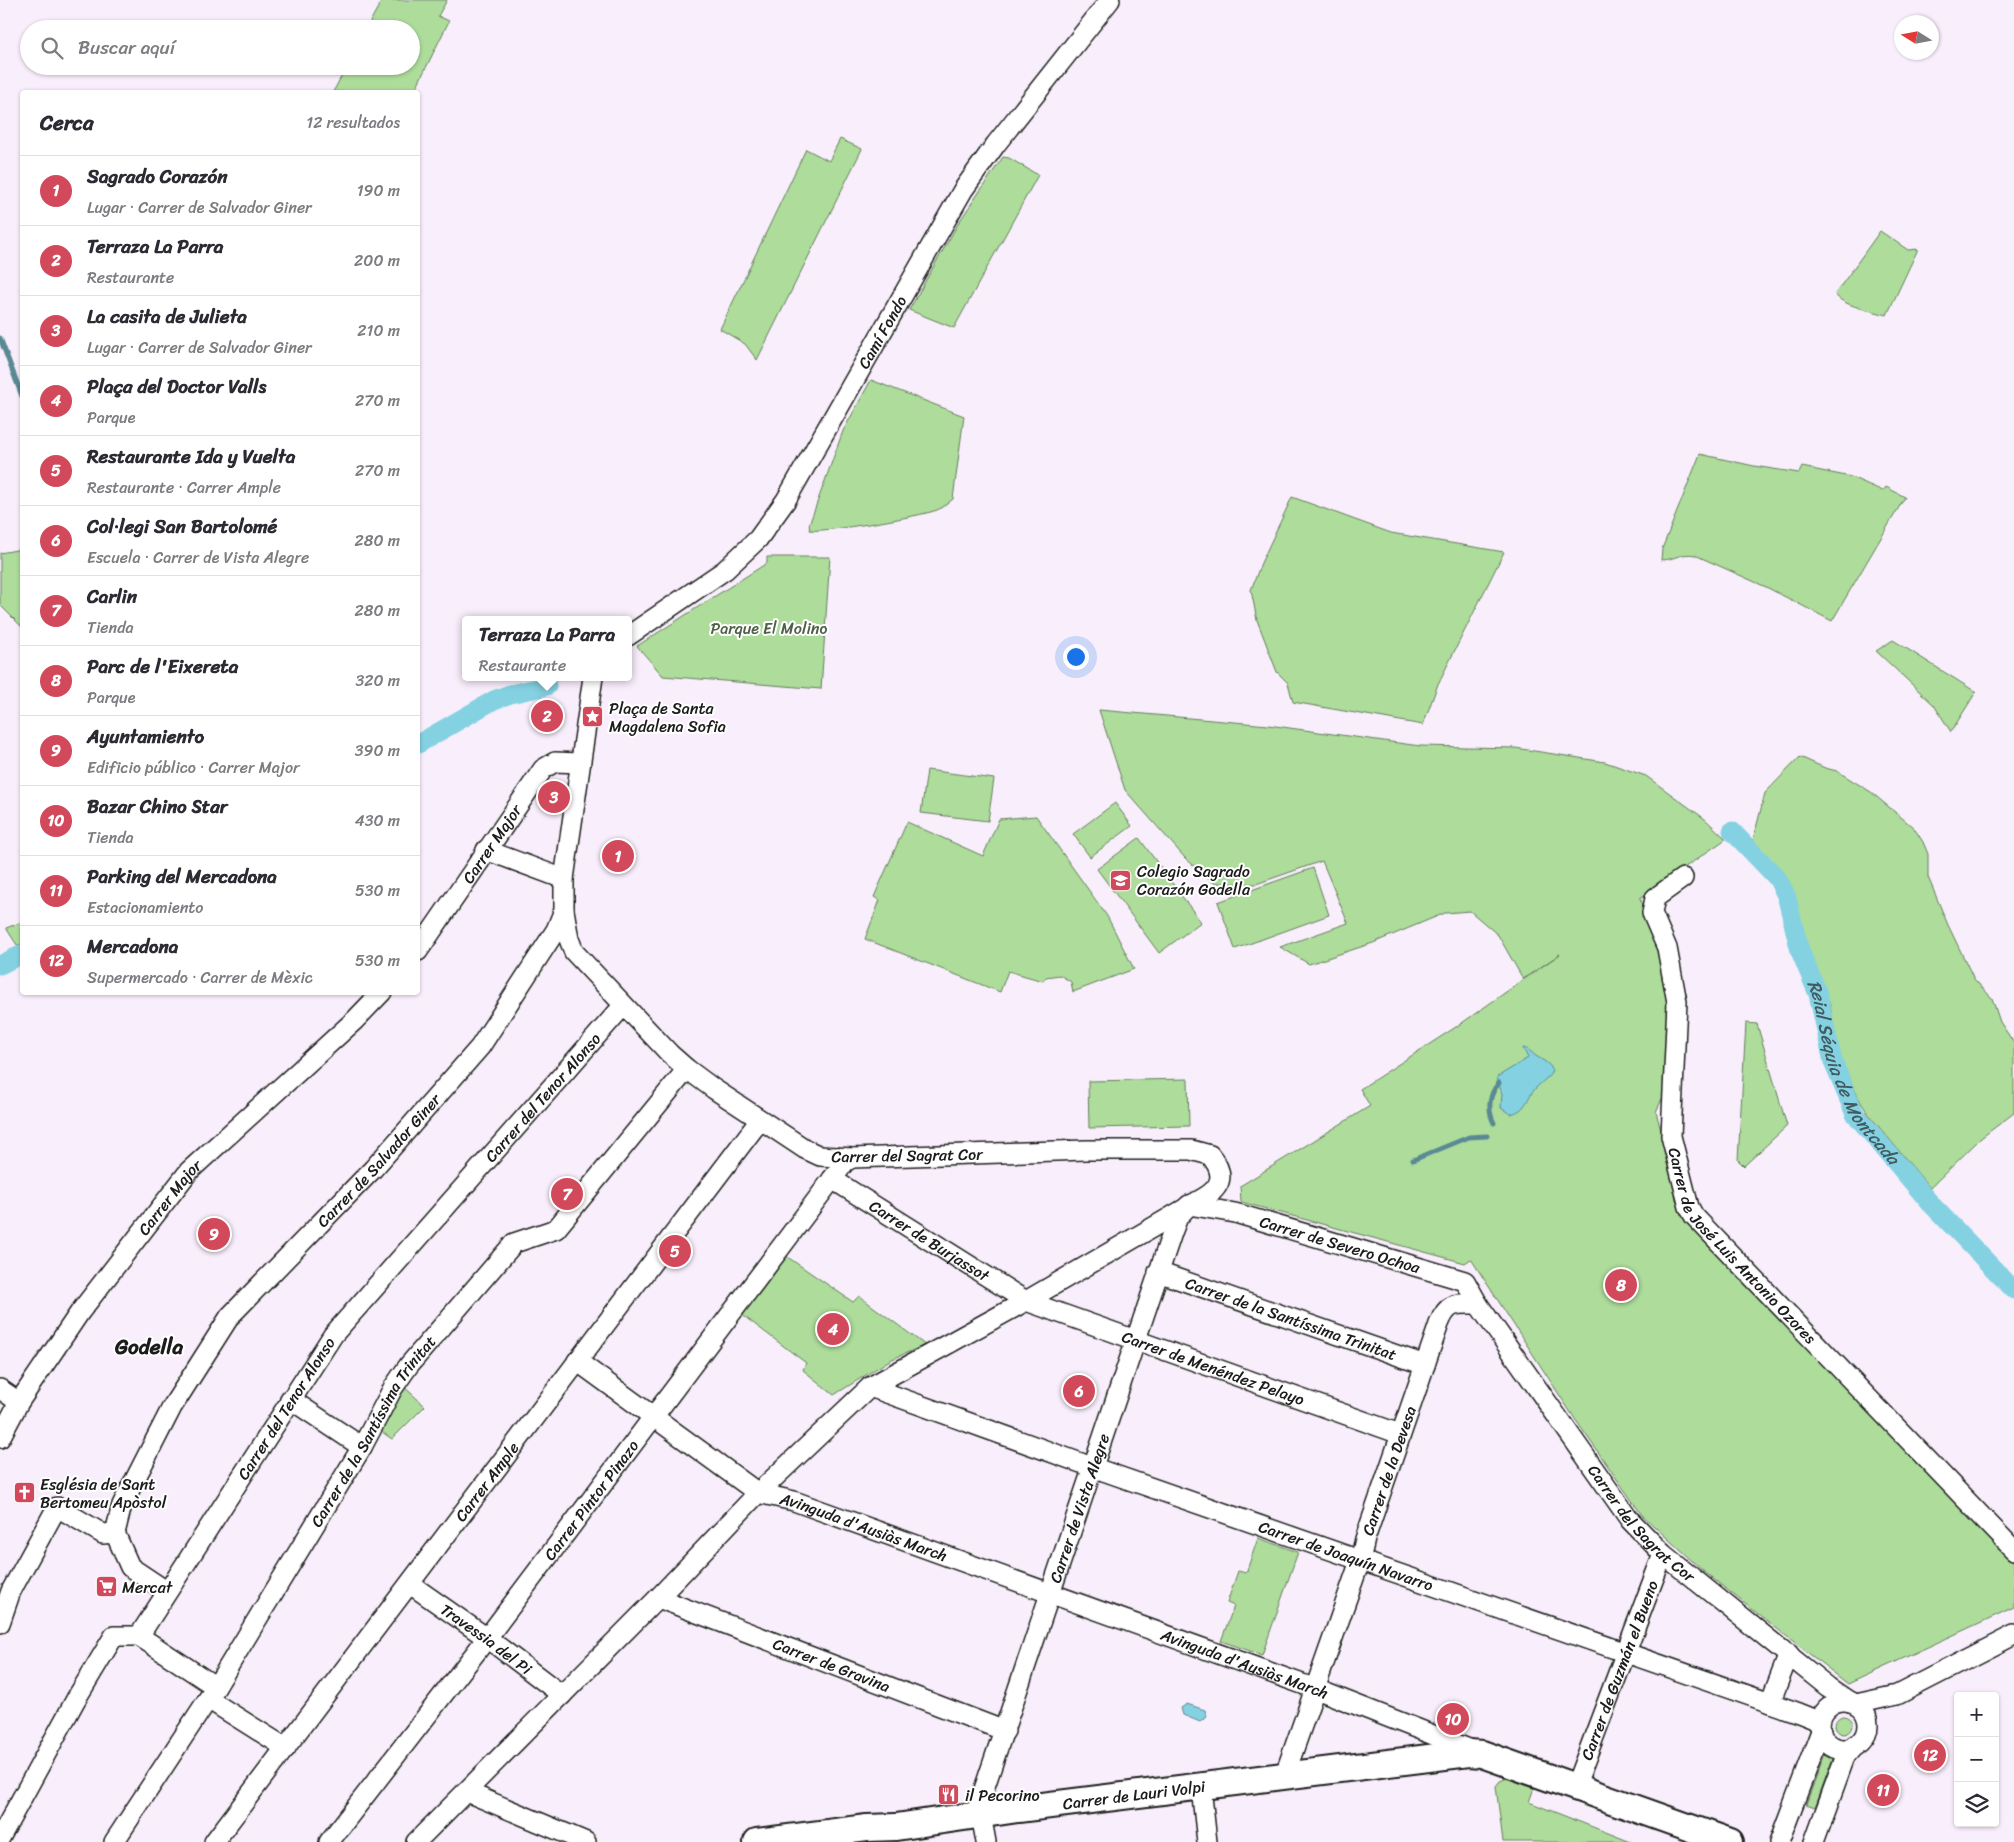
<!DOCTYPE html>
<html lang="es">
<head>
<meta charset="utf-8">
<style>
  body { margin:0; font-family:Sriracha,sans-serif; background:#f2f2f3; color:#2b2b33 }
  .controls { position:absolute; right:15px; bottom:15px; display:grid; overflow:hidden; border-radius:5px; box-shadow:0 1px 4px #0004 }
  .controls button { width:45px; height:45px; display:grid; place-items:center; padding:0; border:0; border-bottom:1px solid #e1e1e2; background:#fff; color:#2b2b33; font:25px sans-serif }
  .compass { position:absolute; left:1894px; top:15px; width:45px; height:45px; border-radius:50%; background:#fff; box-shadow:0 1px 4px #0004; rotate:281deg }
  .you { position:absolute; left:1075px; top:656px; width:18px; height:18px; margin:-12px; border:4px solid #fff; border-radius:50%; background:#1a73e8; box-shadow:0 0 0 8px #1a73e833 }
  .badge { display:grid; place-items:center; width:32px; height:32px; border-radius:50%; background:#d1495b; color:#fff; font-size:16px; font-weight:700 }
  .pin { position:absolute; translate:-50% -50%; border:2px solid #fff; box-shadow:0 1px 5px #0006 }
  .popup { position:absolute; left:462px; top:616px; width:170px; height:65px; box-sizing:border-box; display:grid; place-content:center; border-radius:5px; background:#fff; filter:drop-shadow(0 1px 4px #0005); font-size:16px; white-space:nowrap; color:#7c7c81 }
  .popup b { font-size:19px; color:#2b2b33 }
  .popup::after { content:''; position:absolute; left:50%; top:100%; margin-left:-10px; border:10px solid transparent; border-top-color:#fff }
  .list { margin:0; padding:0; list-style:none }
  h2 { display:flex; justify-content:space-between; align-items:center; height:65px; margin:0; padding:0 20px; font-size:21px }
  h2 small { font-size:16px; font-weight:400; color:#7c7c81 }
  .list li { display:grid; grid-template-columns:32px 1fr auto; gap:15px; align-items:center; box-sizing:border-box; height:70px; padding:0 20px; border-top:1px solid #e1e1e2 }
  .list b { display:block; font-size:19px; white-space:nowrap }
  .list p { margin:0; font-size:16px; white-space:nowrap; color:#7c7c81 }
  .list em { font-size:16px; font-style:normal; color:#7c7c81 }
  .icon { flex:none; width:28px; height:28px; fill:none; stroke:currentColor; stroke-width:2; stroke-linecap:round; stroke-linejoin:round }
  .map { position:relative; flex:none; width:2014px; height:1842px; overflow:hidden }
  .search { position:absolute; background:#fff; box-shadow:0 1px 4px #0004; left:20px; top:20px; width:400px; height:55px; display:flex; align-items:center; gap:12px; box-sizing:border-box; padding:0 18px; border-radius:28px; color:#7c7c81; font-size:19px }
  .panel { position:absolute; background:#fff; box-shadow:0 1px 4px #0004; left:20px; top:90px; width:400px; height:905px; border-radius:5px }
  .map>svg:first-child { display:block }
  .green { fill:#addc9b; stroke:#647c5c }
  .water { fill:#84d1e2; stroke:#5a8993 }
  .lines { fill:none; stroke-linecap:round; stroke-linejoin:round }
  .stream { stroke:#5a8993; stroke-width:5 }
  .canal { stroke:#84d1e2; stroke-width:19 }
  .street-casing { stroke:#1c1c1c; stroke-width:22 }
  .secondary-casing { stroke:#1c1c1c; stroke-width:30 }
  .street { stroke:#fff; stroke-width:19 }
  .secondary { stroke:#fff; stroke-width:26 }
  .labels { text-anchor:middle; stroke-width:4; stroke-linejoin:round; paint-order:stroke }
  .street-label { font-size:16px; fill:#1c1c1c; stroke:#fff }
  .park-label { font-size:16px; fill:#4f5f48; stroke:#fff }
  .poi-label { font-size:16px; fill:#1c1c1c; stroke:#fff; text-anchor:start }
  .water-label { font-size:18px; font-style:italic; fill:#405b61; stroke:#fff }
  .district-label { font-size:21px; font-weight:bold; fill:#1c1c1c; stroke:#fff }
</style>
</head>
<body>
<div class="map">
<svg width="2014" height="1842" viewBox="0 0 2014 1842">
  <rect width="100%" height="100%" fill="#f9effc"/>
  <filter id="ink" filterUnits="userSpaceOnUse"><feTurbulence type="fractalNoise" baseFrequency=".02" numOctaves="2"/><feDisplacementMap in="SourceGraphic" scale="10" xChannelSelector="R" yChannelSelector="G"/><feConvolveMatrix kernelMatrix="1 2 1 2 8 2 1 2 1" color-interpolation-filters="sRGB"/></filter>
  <g filter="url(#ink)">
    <path class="green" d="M 382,0 L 447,0 L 438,16 L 449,21 L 414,92 L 333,92 L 347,66 L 411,66 L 411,29 L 366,29 Z
      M 840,139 L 862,149 L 757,360 L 745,344 L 720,329 L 806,149 L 829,161 Z
      M 1003,157 L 1009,158 L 1038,175 L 954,328 L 909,310 L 959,222 Z
      M 1880,231 L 1908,250 L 1918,249 L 1887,315 C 1874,311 1841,306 1835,294 Z
      M 871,380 L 964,416 L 953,499 C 948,503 943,508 937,510 C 922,516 822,533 810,530 L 809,525 L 843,431 Z
      M 1700,454 L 1754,466 L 1799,473 L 1802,467 L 1851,477 L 1883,491 L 1886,487 L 1905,497 L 1832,621 L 1766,587 L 1695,555 C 1682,552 1674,560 1661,560 L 1662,549 Z
      M 1292,497 L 1391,533 L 1504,552 L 1438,684 L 1423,725 L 1293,702 L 1288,683 L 1277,672 L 1257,620 L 1251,590 L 1261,563 Z
      M 22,549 L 22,627 L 0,605 L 0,553 Z
      M 767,557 L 830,557 L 821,689 L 663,676 L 637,646 L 767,563 Z
      M 1893,640 L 1976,692 L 1951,732 L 1934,705 L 1876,651 Z
      M 1099,710 L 1268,725 L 1420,746 L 1515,748 L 1605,762 L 1646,776 L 1705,819 L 1726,839 L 1640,898 L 1662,951 L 1671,1001 L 1666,1090 L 1656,1112 L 1681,1205 L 2014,1555 L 2014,1607 L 1848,1684 L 1703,1571 L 1642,1515 L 1575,1419 L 1471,1259 L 1465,1263 L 1241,1202 L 1240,1186 L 1370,1106 L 1360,1089 L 1459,1025 L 1560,954 L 1523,979 L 1498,935 L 1470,911 L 1445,913 L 1373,943 L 1309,964 L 1280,947 L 1348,923 L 1322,861 L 1256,884 L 1214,883 L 1185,858 L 1125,790 Z
      M 1800,757 L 1825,768 L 1837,771 L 1871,792 L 1914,828 L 1923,842 L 1928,854 L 1928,877 L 1948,925 L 1974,979 L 1992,998 L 2000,1022 L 2014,1043 L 2014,1113 L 1981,1138 L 1930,1188 L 1869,1115 L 1860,1101 L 1839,1056 L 1830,1005 L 1807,950 L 1787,880 L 1752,844 L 1765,793 Z
      M 927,770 L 994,779 L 988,821 L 921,813 Z
      M 1115,803 L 1132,826 L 1090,857 L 1073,834 Z
      M 1036,816 L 1107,916 L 1134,969 L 1073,992 L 1071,982 L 1060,975 L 1046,977 L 1043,981 L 1008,971 L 1000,992 L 865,939 L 880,900 L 874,897 L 907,822 L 983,856 L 999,819 Z
      M 1139,838 L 1201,922 L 1159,953 L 1097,869 Z
      M 1313,868 L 1329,915 L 1235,949 L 1218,902 Z
      M 22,922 L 22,945 L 17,945 L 6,928 Z
      M 1746,1023 L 1757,1024 L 1787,1126 L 1744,1166 L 1738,1160 Z
      M 1188,1079 L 1189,1126 L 1089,1128 L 1088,1081 Z
      M 786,1256 L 853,1302 L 859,1296 L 925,1345 L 890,1360 L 834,1395 L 803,1370 L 806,1363 L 741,1314 Z
      M 400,1383 L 425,1406 L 392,1439 L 376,1428 Z
      M 1258,1538 L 1298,1552 L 1262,1655 L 1221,1641 L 1234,1606 L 1227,1603 L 1238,1571 L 1246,1573 Z
      M1835 1725a9 9 0 1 1 18 0a9 9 0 1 1-18 0Z
      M 1828,1751 L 1834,1755 L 1815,1807 L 1806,1804 L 1825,1753 Z
      M 1507,1778 L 1534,1788 L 1529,1802 L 1631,1842 L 1503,1842 L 1496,1786 L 1500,1781 Z"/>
    <path class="water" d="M 1523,1048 C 1530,1049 1532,1054 1539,1058 C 1563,1071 1548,1075 1536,1088 C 1526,1098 1527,1111 1510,1114 L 1501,1108 L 1502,1094 L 1497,1077 L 1528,1058 Z
      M 1187,1704 L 1205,1710 L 1207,1717 L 1200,1722 L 1183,1715 L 1181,1708 Z"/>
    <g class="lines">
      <path class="stream" d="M 0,338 L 22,396
        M 1494,1123 C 1487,1110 1489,1094 1499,1083
        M 1413,1160 L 1469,1137 L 1487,1136"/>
      <g class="canal">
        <path d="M 418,744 L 494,700 L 510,694 L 547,686"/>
        <path id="s1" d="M 1732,831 L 1777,878 L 1786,895 L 1800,951 L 1818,994 L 1833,1062 L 1855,1114 L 1931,1204 L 2014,1290"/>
        <path d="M 0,965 L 22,954"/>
      </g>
      <defs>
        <g id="street">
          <path id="s2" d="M 628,636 L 725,570 L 758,539 L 786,500 L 963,190 L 996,144 L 1110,0"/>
          <path d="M 486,850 L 564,879"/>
          <path id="s3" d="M 1683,878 L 1655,898 L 1652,913 L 1667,948 L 1677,1002 L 1671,1136 L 1689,1207 L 1694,1216 L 2014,1550"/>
          <path id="s4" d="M 418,951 L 543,769 L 555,762 L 579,763"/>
          <path id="s5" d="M 832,1179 L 1026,1301 L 1400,1434"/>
          <path id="s6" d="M 1158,1272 L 1425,1365"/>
          <path id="s7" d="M 577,1361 L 758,1493 L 794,1501 L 1316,1689 L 1474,1751"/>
          <path id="s8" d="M 870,1387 L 1092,1467 L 1799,1713 L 1814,1719 L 1820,1724"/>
          <path d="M 0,1389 L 19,1402"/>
          <path d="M 290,1399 L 362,1447"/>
          <path id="s9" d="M 0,1438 L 19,1402 L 80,1312 L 189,1171 L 355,1020 L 382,992"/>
          <path id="s10" d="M 115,1533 L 122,1505 L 172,1407 L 230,1316 L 373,1169 L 480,1047 L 556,930 L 564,910 L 564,879 L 593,677"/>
          <path d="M 115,1533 L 130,1567 L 166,1591"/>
          <path id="s11" d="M 410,1584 L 487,1638 L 562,1695"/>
          <path id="s12" d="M 658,1598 L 1005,1731"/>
          <path d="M 0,1623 L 11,1591 L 57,1507 L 103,1534 L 115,1533"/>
          <path d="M 139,1636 L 216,1687"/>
          <path d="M 208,1699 L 286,1748"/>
          <circle cx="1844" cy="1725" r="24"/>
          <path d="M 1770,1703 L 1789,1654"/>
          <path d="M 1856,1704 L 1897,1695 L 2014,1635"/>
          <path id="s13" d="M 1284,1777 L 1360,1561 L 1365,1539 L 1439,1324 C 1448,1301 1456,1304 1478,1304"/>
          <path d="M 1201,1787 L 1207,1842"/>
          <path id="s14" d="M 1575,1787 L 1663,1554"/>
          <path d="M 467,1792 L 586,1842"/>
          <path id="s15" d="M 0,1838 L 76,1699 L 114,1636 L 139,1636 L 333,1335 L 623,1006"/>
          <path id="s16" d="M 114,1842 L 216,1687 L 362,1447 L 393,1388 L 409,1365 L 514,1243 L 556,1229 L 687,1069"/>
          <path id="s17" d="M 214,1842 L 760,1120"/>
          <path id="s18" d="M 329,1842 L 487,1638 L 845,1162 L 852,1158"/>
          <path d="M 416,1842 L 658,1598 L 758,1493 L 870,1387 L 1026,1301 L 1205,1197 C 1224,1185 1224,1172 1210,1155 L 1191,1150 L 1086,1150 L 852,1158 L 820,1156 L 805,1149 L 714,1089 L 687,1069 L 670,1054 L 574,952 L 569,939 L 564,910"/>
          <path id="s19" d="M 986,1842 L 979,1804 L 1173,1230 L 1178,1217 L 1189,1205 L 1235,1213 L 1465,1281 L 1478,1304 L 1630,1520 L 1663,1554 L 1828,1687 L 1850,1702"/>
          <path d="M 1779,1842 L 1821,1731"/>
          <path d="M 1814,1842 L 1845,1757 L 1856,1745"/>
        </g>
        <g id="secondary">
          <path id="s20" d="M 757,1842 L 867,1828 L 896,1827 L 1018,1809 L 1469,1753 L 1482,1754 L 1730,1842"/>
        </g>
      </defs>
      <use href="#street" class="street-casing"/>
      <use href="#secondary" class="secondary-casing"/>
      <use href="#street" class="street"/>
      <use href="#secondary" class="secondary"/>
    </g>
  </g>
  <defs>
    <symbol id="sight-square" viewBox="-11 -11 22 22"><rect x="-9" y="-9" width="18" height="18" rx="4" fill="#d1495b" stroke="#fff"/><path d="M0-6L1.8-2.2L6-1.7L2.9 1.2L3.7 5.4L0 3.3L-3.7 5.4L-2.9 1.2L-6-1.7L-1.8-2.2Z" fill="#fff"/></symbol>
    <symbol id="school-square" viewBox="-11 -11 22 22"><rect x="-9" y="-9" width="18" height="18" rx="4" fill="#d1495b" stroke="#fff"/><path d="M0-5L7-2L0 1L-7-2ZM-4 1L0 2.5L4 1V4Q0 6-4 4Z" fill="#fff"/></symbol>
    <symbol id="church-square" viewBox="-11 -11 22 22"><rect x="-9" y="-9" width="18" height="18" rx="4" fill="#d1495b" stroke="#fff"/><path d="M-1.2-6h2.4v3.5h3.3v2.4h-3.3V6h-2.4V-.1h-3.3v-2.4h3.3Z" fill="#fff"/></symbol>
    <symbol id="supermarket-square" viewBox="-11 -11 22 22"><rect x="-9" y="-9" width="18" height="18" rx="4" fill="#d1495b" stroke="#fff"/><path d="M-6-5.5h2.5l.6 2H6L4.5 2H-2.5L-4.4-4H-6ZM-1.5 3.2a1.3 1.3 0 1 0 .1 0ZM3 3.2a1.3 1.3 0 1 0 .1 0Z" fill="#fff"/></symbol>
    <symbol id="restaurant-square" viewBox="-11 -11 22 22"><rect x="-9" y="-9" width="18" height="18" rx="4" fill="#d1495b" stroke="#fff"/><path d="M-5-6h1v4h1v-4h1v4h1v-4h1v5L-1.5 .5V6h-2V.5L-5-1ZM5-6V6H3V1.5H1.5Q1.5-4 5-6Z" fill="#fff"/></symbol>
  </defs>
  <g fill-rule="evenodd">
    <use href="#sight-square" x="580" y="704" width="25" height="25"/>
    <use href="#school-square" x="1108" y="868" width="25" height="25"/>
    <use href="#church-square" x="12" y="1480" width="25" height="25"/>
    <use href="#supermarket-square" x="94" y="1574" width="25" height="25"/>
    <use href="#restaurant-square" x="936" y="1782" width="25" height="25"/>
  </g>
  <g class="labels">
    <g class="street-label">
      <text dy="6" stroke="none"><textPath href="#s2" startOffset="404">Camí Fondo</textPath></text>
      <text dy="6" stroke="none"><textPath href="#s4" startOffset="130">Carrer Major</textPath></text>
      <text dy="6" stroke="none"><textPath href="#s15" startOffset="932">Carrer del Tenor Alonso</textPath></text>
      <text transform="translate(907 1155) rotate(-1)" y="6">Carrer del Sagrat Cor</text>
      <text dy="6" stroke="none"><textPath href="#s10" startOffset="462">Carrer de Salvador Giner</textPath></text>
      <text dy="6" stroke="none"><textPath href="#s9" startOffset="295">Carrer Major</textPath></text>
      <text dy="6" stroke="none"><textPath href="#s5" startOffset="115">Carrer de Burjassot</textPath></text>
      <text dy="6" stroke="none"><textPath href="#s19" startOffset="831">Carrer de Severo Ochoa</textPath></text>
      <text dy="6" stroke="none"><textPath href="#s3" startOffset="411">Carrer de José Luis Antonio Ozores</textPath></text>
      <text dy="6" stroke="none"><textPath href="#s6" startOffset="141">Carrer de la Santíssima Trinitat</textPath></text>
      <text dy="6" stroke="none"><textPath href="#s5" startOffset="428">Carrer de Menéndez Pelayo</textPath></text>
      <text dy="6" stroke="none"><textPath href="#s15" startOffset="528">Carrer del Tenor Alonso</textPath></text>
      <text dy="6" stroke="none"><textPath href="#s16" startOffset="486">Carrer de la Santíssima Trinitat</textPath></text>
      <text dy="6" stroke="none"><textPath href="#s13" startOffset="324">Carrer de la Devesa</textPath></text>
      <text dy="6" stroke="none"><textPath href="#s17" startOffset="452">Carrer Ample</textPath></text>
      <text dy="6" stroke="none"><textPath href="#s18" startOffset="431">Carrer Pintor Pinazo</textPath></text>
      <text dy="6" stroke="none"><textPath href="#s19" startOffset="351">Carrer de Vista Alegre</textPath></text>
      <text dy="6" stroke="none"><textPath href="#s19" startOffset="1262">Carrer del Sagrat Cor</textPath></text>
      <text dy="6" stroke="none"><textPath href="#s7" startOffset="335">Avinguda d'Ausiàs March</textPath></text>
      <text dy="6" stroke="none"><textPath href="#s8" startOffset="505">Carrer de Joaquín Navarro</textPath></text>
      <text dy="6" stroke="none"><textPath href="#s11" startOffset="94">Travessia del Pi</textPath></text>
      <text dy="6" stroke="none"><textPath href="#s7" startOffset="740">Avinguda d'Ausiàs March</textPath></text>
      <text dy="6" stroke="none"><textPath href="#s12" startOffset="186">Carrer de Gravina</textPath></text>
      <text dy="6" stroke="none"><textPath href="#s14" startOffset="125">Carrer de Guzmán el Bueno</textPath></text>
      <text dy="6" stroke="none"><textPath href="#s20" startOffset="380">Carrer de Lauri Volpi</textPath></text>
    </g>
    <g class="park-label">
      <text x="769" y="634">Parque El Molino</text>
    </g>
    <g class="poi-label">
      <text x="609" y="714">Plaça de Santa<tspan x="609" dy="18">Magdalena Sofia</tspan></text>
      <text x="1137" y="877">Colegio Sagrado<tspan x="1137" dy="18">Corazón Godella</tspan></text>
      <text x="40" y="1490">Església de Sant<tspan x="40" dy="18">Bertomeu Apòstol</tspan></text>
      <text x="122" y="1593">Mercat</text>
      <text x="965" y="1801">il Pecorino</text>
    </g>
    <g class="water-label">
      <text dy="6" stroke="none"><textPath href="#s1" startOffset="276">Reial Séquia de Montcada</textPath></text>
    </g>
    <g class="district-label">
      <text x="149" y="1354">Godella</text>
    </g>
  </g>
</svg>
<div class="controls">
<button>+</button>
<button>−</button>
<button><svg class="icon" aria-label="layers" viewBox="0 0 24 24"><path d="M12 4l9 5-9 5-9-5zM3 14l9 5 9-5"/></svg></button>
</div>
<svg class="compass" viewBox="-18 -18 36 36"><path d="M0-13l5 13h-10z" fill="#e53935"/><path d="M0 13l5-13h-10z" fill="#7c7c81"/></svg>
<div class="you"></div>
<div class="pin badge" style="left:618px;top:856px">1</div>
<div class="pin badge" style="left:547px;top:716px">2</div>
<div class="popup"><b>Terraza La Parra</b>Restaurante</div>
<div class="pin badge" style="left:554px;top:797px">3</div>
<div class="pin badge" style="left:833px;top:1329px">4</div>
<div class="pin badge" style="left:675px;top:1251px">5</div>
<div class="pin badge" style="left:1079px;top:1391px">6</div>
<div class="pin badge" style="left:567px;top:1194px">7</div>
<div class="pin badge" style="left:1621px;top:1285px">8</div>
<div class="pin badge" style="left:214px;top:1234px">9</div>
<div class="pin badge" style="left:1453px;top:1719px">10</div>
<div class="pin badge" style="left:1883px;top:1790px">11</div>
<div class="pin badge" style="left:1930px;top:1755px">12</div>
<div class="search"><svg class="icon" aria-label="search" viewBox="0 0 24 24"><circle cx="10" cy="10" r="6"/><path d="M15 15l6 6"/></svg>Buscar aquí</div>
<section class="panel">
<h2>Cerca<small>12 resultados</small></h2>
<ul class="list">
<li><span class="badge">1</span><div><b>Sagrado Corazón</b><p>Lugar · Carrer de Salvador Giner</p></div><em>190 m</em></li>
<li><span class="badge">2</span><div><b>Terraza La Parra</b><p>Restaurante</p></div><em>200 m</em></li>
<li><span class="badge">3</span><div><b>La casita de Julieta</b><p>Lugar · Carrer de Salvador Giner</p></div><em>210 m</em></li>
<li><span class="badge">4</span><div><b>Plaça del Doctor Valls</b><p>Parque</p></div><em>270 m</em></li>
<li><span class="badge">5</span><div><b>Restaurante Ida y Vuelta</b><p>Restaurante · Carrer Ample</p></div><em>270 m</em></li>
<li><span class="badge">6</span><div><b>Col·legi San Bartolomé</b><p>Escuela · Carrer de Vista Alegre</p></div><em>280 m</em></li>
<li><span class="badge">7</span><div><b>Carlin</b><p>Tienda</p></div><em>280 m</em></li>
<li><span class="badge">8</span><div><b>Parc de l'Eixereta</b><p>Parque</p></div><em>320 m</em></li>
<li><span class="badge">9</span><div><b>Ayuntamiento</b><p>Edificio público · Carrer Major</p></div><em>390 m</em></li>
<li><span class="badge">10</span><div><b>Bazar Chino Star</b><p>Tienda</p></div><em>430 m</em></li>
<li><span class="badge">11</span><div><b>Parking del Mercadona</b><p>Estacionamiento</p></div><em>530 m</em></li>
<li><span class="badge">12</span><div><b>Mercadona</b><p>Supermercado · Carrer de Mèxic</p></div><em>530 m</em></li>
</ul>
</section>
</div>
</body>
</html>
